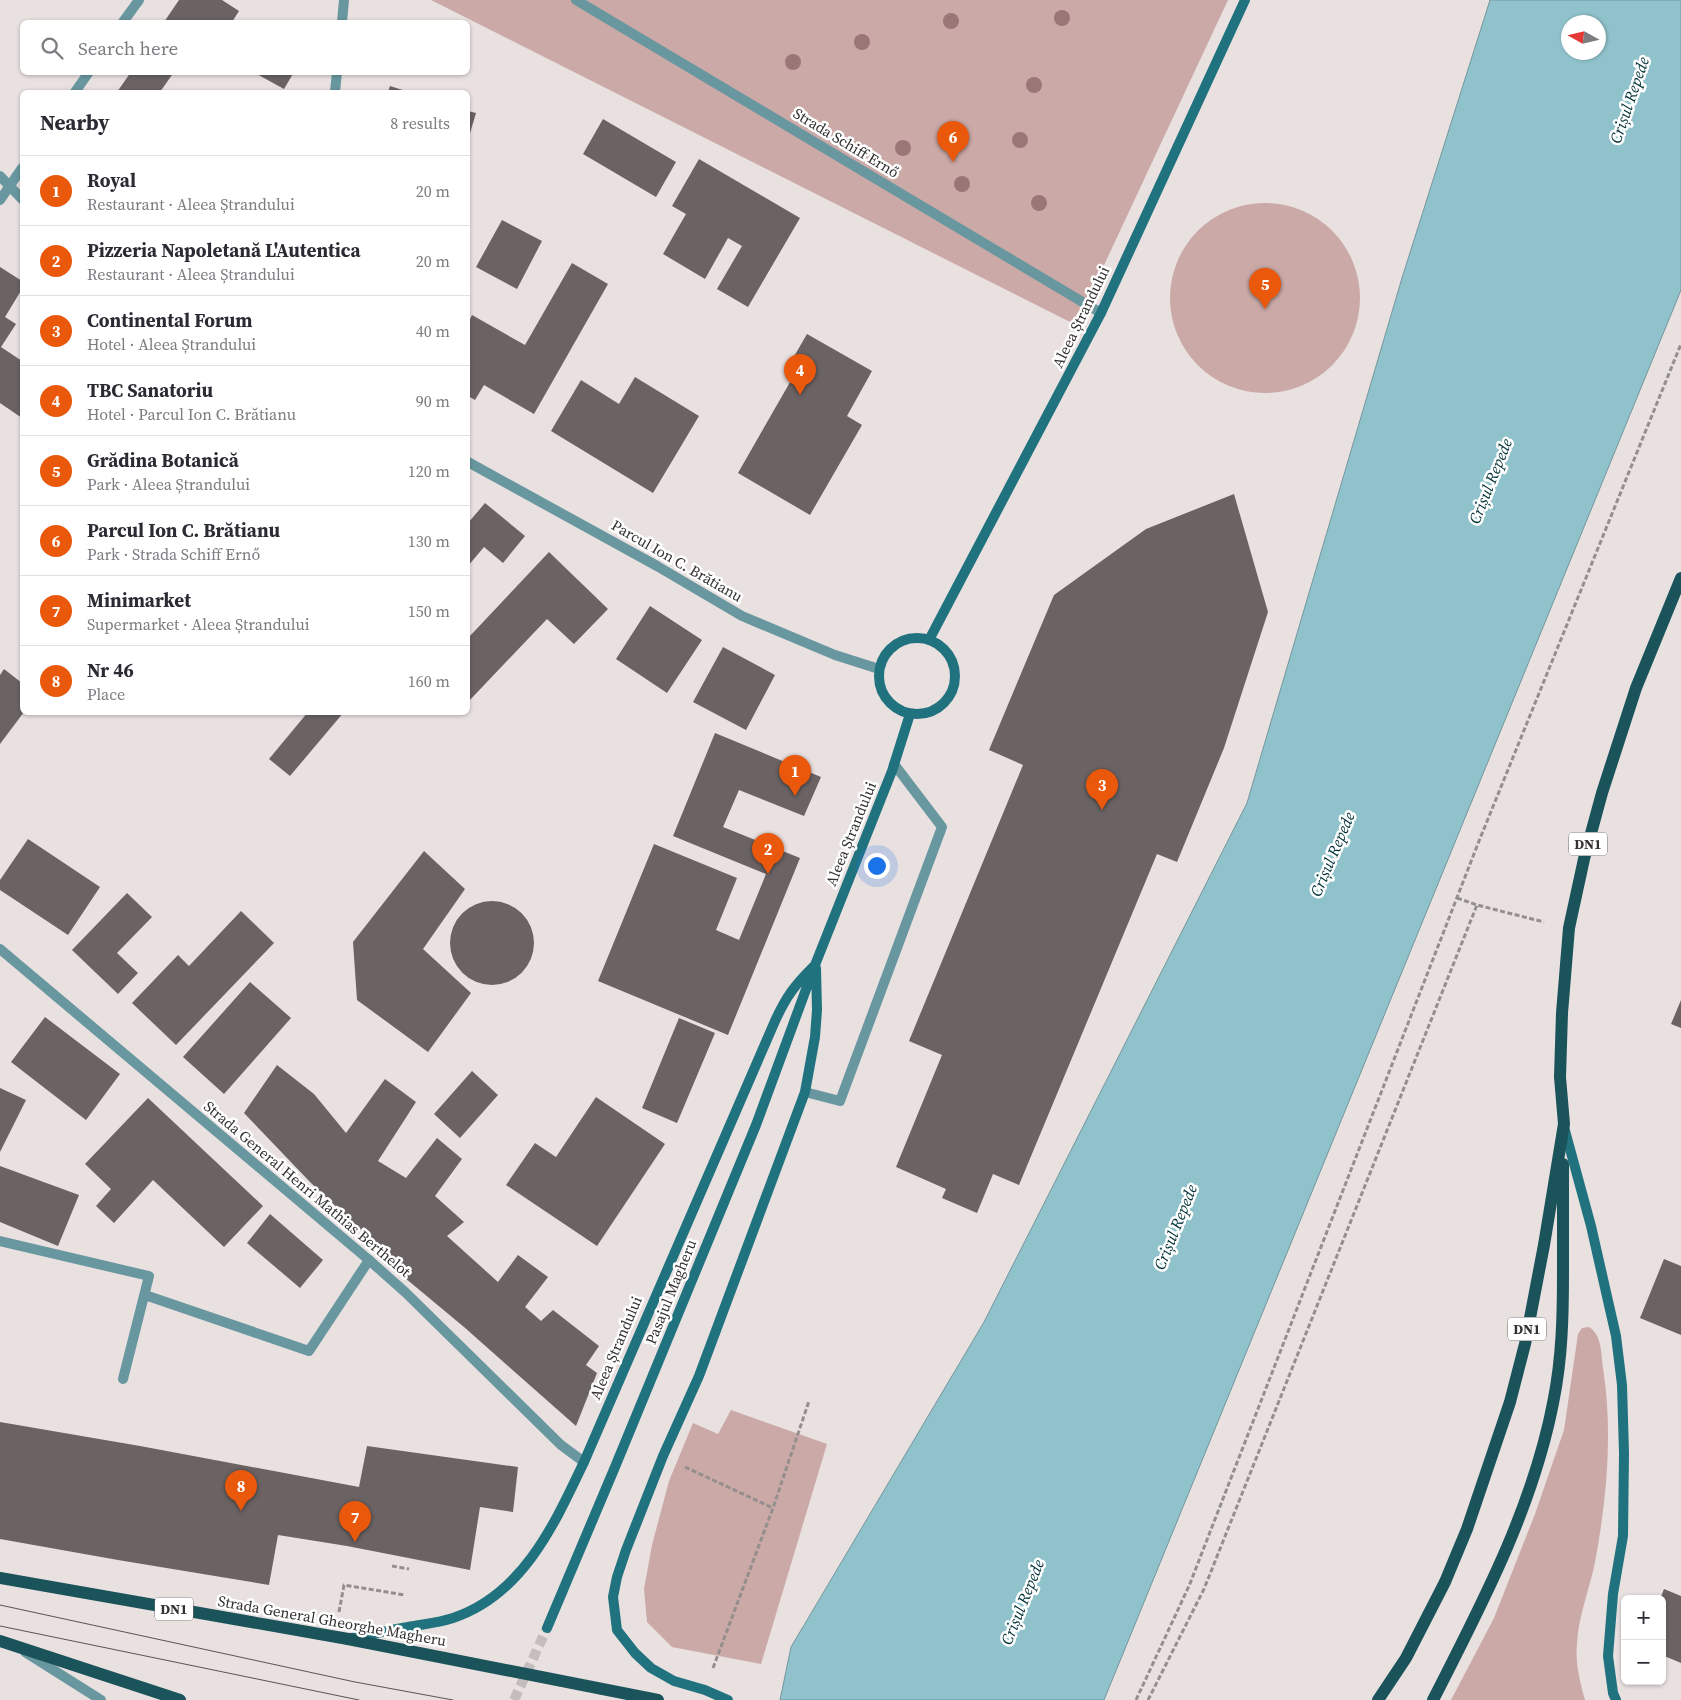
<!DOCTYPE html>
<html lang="en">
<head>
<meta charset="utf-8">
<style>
  body { margin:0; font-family:"Source Serif 4",serif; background:#f2f2f3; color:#2b2b33 }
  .controls { position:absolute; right:15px; bottom:15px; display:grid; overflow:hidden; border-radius:8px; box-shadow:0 1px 4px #0004 }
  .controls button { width:45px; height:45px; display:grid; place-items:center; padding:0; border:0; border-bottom:1px solid #e1e1e2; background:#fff; color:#2b2b33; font:25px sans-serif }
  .compass { position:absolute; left:1561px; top:15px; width:45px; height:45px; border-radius:50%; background:#fff; box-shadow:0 1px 4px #0004; rotate:278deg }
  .you { position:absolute; left:876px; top:865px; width:18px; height:18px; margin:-12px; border:4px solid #fff; border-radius:50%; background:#1a73e8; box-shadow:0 0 0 8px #1a73e833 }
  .badge { display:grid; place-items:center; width:32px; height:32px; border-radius:50%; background:#ea580c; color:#fff; font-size:16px; font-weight:700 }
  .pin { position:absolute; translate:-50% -41px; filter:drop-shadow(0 1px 2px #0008) }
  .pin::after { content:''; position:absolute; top:26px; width:18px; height:15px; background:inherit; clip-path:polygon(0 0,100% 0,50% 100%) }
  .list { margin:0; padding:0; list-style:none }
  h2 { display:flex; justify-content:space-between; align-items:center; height:65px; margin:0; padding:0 20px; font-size:21px }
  h2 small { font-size:16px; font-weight:400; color:#7c7c81 }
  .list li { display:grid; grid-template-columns:32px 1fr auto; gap:15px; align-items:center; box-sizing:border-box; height:70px; padding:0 20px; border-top:1px solid #e1e1e2 }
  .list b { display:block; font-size:19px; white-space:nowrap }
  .list p { margin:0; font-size:16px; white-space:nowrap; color:#7c7c81 }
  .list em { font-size:16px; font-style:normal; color:#7c7c81 }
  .icon { flex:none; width:28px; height:28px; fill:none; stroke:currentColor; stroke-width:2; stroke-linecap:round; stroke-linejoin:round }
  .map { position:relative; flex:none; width:1681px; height:1700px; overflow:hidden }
  .search { position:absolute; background:#fff; box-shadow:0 1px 4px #0004; left:20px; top:20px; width:450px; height:55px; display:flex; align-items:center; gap:12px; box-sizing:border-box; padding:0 18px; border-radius:8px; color:#7c7c81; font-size:19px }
  .panel { position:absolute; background:#fff; box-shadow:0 1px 4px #0004; left:20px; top:90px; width:450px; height:625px; border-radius:8px }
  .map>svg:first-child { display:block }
  .green { fill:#cba9a7 }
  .water { fill:#8fc2cb; stroke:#74969d; fill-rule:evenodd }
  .building { fill:#6b6363 }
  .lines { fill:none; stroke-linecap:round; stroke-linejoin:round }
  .secondary-tunnel { stroke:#c5bdbd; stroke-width:10; stroke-dasharray:10 5; stroke-linecap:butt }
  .path { stroke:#958e8e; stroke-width:3; stroke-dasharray:5 2.5; stroke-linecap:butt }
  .lane { stroke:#69979f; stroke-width:10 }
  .street { stroke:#69979f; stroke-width:10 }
  .secondary { stroke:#20727e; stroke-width:10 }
  .primary { stroke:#1b535b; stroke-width:12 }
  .tram { stroke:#595454; stroke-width:1 }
  .primary-bridge { stroke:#1b535b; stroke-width:12 }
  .tree { fill:#9a7677 }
  .labels { text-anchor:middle; stroke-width:5; stroke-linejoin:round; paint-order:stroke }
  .shield { fill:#fff; stroke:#726f6f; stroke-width:1 }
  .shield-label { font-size:14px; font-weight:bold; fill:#353131 }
  .street-label { font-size:15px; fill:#353131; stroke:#fff }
  .water-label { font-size:16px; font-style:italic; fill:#003138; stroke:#fff }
</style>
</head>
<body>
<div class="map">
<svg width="1681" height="1700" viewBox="0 0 1681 1700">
  <rect width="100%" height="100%" fill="#e9e0e0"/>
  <path class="green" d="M 431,0 L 1228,0 L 1076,325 Z
    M1170 298a95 95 0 1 1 190 0a95 95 0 1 1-190 0Z
    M 1589,1327 C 1602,1335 1601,1353 1603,1368 C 1613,1432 1607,1498 1595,1562 C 1590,1588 1578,1617 1577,1644 C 1575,1663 1580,1682 1585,1700 L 1451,1700 L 1494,1618 L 1535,1514 L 1564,1430 L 1578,1334 L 1582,1328 Z
    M 731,1410 L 827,1444 L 761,1664 L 672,1647 L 647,1622 L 644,1589 L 652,1545 L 669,1481 L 693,1423 L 718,1434 Z"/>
  <path class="water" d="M 1490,0 L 1681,0 L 1681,290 L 1104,1700 L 780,1700 L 791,1647 L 984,1322 L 1247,803 L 1402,278 ZM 1568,22 L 1598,22 L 1598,52 L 1568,52 Z"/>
  <path class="building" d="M 179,0 L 222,0 L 239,11 L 232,22 L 164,22 Z
    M 131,72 L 174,72 L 160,92 L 117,92 Z
    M 253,72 L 294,72 L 284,89 Z
    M 390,86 L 409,92 L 388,92 Z
    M 468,111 L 476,113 L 468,140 Z
    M 603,119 L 676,162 L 656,197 L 583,154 Z
    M 699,159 L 800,218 L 748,307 L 717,289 L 742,246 L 728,238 L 705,279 L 663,254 L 686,214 L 672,206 Z
    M 502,220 L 542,241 L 517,289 L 476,267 Z
    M 572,263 L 608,284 L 534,414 L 484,385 L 475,400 L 468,396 L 468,323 L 472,315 L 525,345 Z
    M 0,267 L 22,281 L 22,289 L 5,317 L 16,324 L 1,347 L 22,361 L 22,418 L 0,403 Z
    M 807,334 L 872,371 L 847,416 L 862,425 L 810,515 L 738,473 L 793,377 L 785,372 Z
    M 635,377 L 699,416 L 653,493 L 551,431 L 581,380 L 619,404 Z
    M 1234,494 L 1268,612 L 1224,748 L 1177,862 L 1157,854 L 1019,1185 L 993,1174 L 977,1213 L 942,1198 L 946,1189 L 896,1167 L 942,1055 L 909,1041 L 1023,765 L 989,750 L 1054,595 L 1146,529 Z
    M 485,503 L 525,536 L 503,563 L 484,547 L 468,566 L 468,523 Z
    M 549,552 L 608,609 L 574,644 L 547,619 L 468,702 L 468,638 Z
    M 650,606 L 702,640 L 667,693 L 616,659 Z
    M 723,647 L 775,675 L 746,730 L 693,702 Z
    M 4,669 L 22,683 L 22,712 L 24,712 L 0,744 L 0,675 Z
    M 308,712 L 344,712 L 290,776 L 269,759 Z
    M 715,733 L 821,777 L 804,816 L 739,790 L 723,827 L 800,858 L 728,1035 L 598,981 L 654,844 L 737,878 L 716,930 L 739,940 L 766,874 L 673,836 Z
    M 28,839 L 100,887 L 68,935 L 0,890 L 0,880 Z
    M 424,851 L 465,889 L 423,949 L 471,993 L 428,1052 L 357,1000 L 353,942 Z
    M 127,893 L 152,917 L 117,953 L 138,973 L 118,994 L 72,950 Z
    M450 943a42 42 0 1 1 84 0a42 42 0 1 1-84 0Z
    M 241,911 L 274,943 L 176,1045 L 132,1003 L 178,955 L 189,966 Z
    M 250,982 L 291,1018 L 224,1094 L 183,1057 Z
    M 1681,1000 L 1681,1028 L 1671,1024 Z
    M 45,1017 L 120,1074 L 86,1120 L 11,1062 Z
    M 679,1018 L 715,1033 L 677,1123 L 642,1108 Z
    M 277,1065 L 314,1094 L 346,1133 L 385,1079 L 416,1102 L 378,1161 L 406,1178 L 437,1138 L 462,1159 L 435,1196 L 464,1222 L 447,1236 L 498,1282 L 518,1255 L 548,1277 L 525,1307 L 541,1321 L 553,1310 L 599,1346 L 586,1365 L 597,1373 L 576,1426 L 464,1327 L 387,1263 L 391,1258 L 311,1183 L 244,1113 Z
    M 472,1071 L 498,1095 L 460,1138 L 434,1114 Z
    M 0,1088 L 26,1100 L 0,1152 Z
    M 596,1097 L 665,1144 L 597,1246 L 506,1185 L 535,1143 L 556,1157 Z
    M 148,1098 L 263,1206 L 224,1247 L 153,1180 L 114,1223 L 96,1206 L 111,1189 L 85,1164 Z
    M 0,1166 L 79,1195 L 58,1246 L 0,1222 Z
    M 270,1214 L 323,1260 L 300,1288 L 247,1243 Z
    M 1664,1259 L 1681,1266 L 1681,1335 L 1640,1318 Z
    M 0,1422 L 140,1446 L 359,1487 L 367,1446 L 518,1467 L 513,1512 L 480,1507 L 470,1570 L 347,1546 L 278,1535 L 269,1585 L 118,1560 L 0,1539 Z
    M 1664,1589 L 1681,1596 L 1681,1663 L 1662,1655 L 1662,1599 L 1660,1599 Z"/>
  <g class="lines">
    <path class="secondary-tunnel" d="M 514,1700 L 547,1628"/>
    <path class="path" d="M 1457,898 L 1477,905 L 1544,922
      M 685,1467 L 773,1508
      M 392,1566 L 409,1569
      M 339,1612 L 344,1585 L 405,1595
      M 713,1668 L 773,1508 L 809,1401
      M 1136,1700 L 1189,1586 L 1479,841 L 1681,344
      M 1148,1700 L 1204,1589 L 1477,905"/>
    <path class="lane" d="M 805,1092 L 840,1101 L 942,827 L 894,764
      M 0,1241 L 149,1276 L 123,1379
      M 145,1295 L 309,1351 L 369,1260"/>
    <path class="street" d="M 576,0 L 1101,313
      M 123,22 L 139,0
      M 342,22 L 344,0
      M 75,92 L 89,72
      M 335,92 L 337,72
      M 0,176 L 22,199
      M 0,200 L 22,168
      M 468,462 L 657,566 L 742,616 L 835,655 L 879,669
      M 0,949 L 369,1260 L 405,1292 L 561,1445 L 584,1462
      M 25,1652 L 101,1700"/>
    <path class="secondary" d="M879 676a38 38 0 1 1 76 0a38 38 0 1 1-76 0Z
      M 929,640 L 1101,313 L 1245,0
      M 1564,1127 L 1591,1226 L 1616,1336 L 1622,1385 L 1624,1453 L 1623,1536 L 1613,1594 L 1608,1656 L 1613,1693 L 1616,1700
      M 547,1628 L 615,1467 L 756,1125 L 815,965 L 892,771 L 910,714
      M 352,1638 C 370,1635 389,1630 408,1627 C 423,1624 438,1623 453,1618 C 523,1595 555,1523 584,1462 L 775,1021 C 786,997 794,986 813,967
      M 728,1700 L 705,1690 L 674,1681 L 651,1668 L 635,1653 L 617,1630 L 613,1597 L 617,1577 L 626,1550 L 663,1456 L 699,1376 L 805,1092 L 815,1037 L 817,1010 L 816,968"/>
    <path class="primary" d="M 0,1578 L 348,1639
      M 0,1641 L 180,1700
      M 1378,1700 L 1406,1658 L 1445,1582 L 1467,1529 L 1510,1402 L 1525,1344 L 1544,1245 L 1564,1124 L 1560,1077 L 1562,1013 L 1569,928 L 1584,859 L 1602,793 L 1636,688 L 1681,578
      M 1433,1700 C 1482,1604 1534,1506 1554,1398 C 1562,1357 1563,1316 1563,1274 C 1563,1237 1563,1201 1563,1164"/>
    <path class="tram" d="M 0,1605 L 355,1682 L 453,1700
      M 0,1626 L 359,1700"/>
    <path class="primary-bridge" d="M 348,1639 L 658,1700"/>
  </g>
  <g class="tree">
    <circle cx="1062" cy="18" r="8"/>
    <circle cx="951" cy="21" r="8"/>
    <circle cx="862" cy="42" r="8"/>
    <circle cx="793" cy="62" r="8"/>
    <circle cx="1034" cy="85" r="8"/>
    <circle cx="1020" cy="140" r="8"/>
    <circle cx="903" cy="148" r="8"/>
    <circle cx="962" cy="184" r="8"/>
    <circle cx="1039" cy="203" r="8"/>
  </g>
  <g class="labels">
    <g class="shield">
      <rect x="1569" y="832.5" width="38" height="23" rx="4"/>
      <rect x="1508" y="1317.5" width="38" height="23" rx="4"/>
      <rect x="155" y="1597.5" width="38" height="23" rx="4"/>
    </g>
    <g class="shield-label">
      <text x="1588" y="849">DN1</text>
      <text x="1527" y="1334">DN1</text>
      <text x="174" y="1614">DN1</text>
    </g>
    <g class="street-label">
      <text transform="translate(846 143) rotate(31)" y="5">Strada Schiff Ernő</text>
      <text transform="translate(1081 317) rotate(-64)" y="5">Aleea Ștrandului</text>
      <text transform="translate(677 561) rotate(30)" y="5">Parcul Ion C. Brătianu</text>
      <text transform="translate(851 834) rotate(-68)" y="5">Aleea Ștrandului</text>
      <text transform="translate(307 1189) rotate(40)" y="5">Strada General Henri Mathias Berthelot</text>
      <text transform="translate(671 1292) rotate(-68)" y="5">Pasajul Magheru</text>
      <text transform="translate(616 1348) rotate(-67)" y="5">Aleea Ștrandului</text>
      <text transform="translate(332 1621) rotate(10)" y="5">Strada General Gheorghe Magheru</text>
    </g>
    <g class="water-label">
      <text transform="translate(1629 100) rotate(-71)" y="6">Crișul Repede</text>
      <text transform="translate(1490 481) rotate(-68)" y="6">Crișul Repede</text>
      <text transform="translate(1332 854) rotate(-67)" y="6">Crișul Repede</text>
      <text transform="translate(1175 1227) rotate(-68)" y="6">Crișul Repede</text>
      <text transform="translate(1022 1602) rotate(-68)" y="6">Crișul Repede</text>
    </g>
  </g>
</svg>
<div class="controls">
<button>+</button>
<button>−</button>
</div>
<svg class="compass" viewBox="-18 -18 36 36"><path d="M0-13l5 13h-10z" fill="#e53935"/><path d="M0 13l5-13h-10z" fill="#7c7c81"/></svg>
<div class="you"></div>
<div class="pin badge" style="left:795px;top:796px">1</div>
<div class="pin badge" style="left:768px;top:874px">2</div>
<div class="pin badge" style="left:1102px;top:810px">3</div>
<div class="pin badge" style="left:800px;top:395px">4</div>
<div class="pin badge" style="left:1265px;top:309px">5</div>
<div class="pin badge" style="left:953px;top:162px">6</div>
<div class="pin badge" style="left:355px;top:1542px">7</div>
<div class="pin badge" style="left:241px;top:1511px">8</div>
<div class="search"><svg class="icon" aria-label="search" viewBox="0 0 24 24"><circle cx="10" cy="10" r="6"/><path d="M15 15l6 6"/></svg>Search here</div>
<section class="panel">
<h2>Nearby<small>8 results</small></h2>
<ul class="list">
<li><span class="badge">1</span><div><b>Royal</b><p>Restaurant · Aleea Ștrandului</p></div><em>20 m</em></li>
<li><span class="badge">2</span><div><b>Pizzeria Napoletană L'Autentica</b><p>Restaurant · Aleea Ștrandului</p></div><em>20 m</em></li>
<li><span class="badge">3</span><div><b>Continental Forum</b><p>Hotel · Aleea Ștrandului</p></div><em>40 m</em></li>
<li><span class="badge">4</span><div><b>TBC Sanatoriu</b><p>Hotel · Parcul Ion C. Brătianu</p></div><em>90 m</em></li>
<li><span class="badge">5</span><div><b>Grădina Botanică</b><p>Park · Aleea Ștrandului</p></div><em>120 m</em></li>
<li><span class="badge">6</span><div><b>Parcul Ion C. Brătianu</b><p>Park · Strada Schiff Ernő</p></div><em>130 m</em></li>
<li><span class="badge">7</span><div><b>Minimarket</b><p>Supermarket · Aleea Ștrandului</p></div><em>150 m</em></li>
<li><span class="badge">8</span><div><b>Nr 46</b><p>Place</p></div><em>160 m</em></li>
</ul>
</section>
</div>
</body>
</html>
